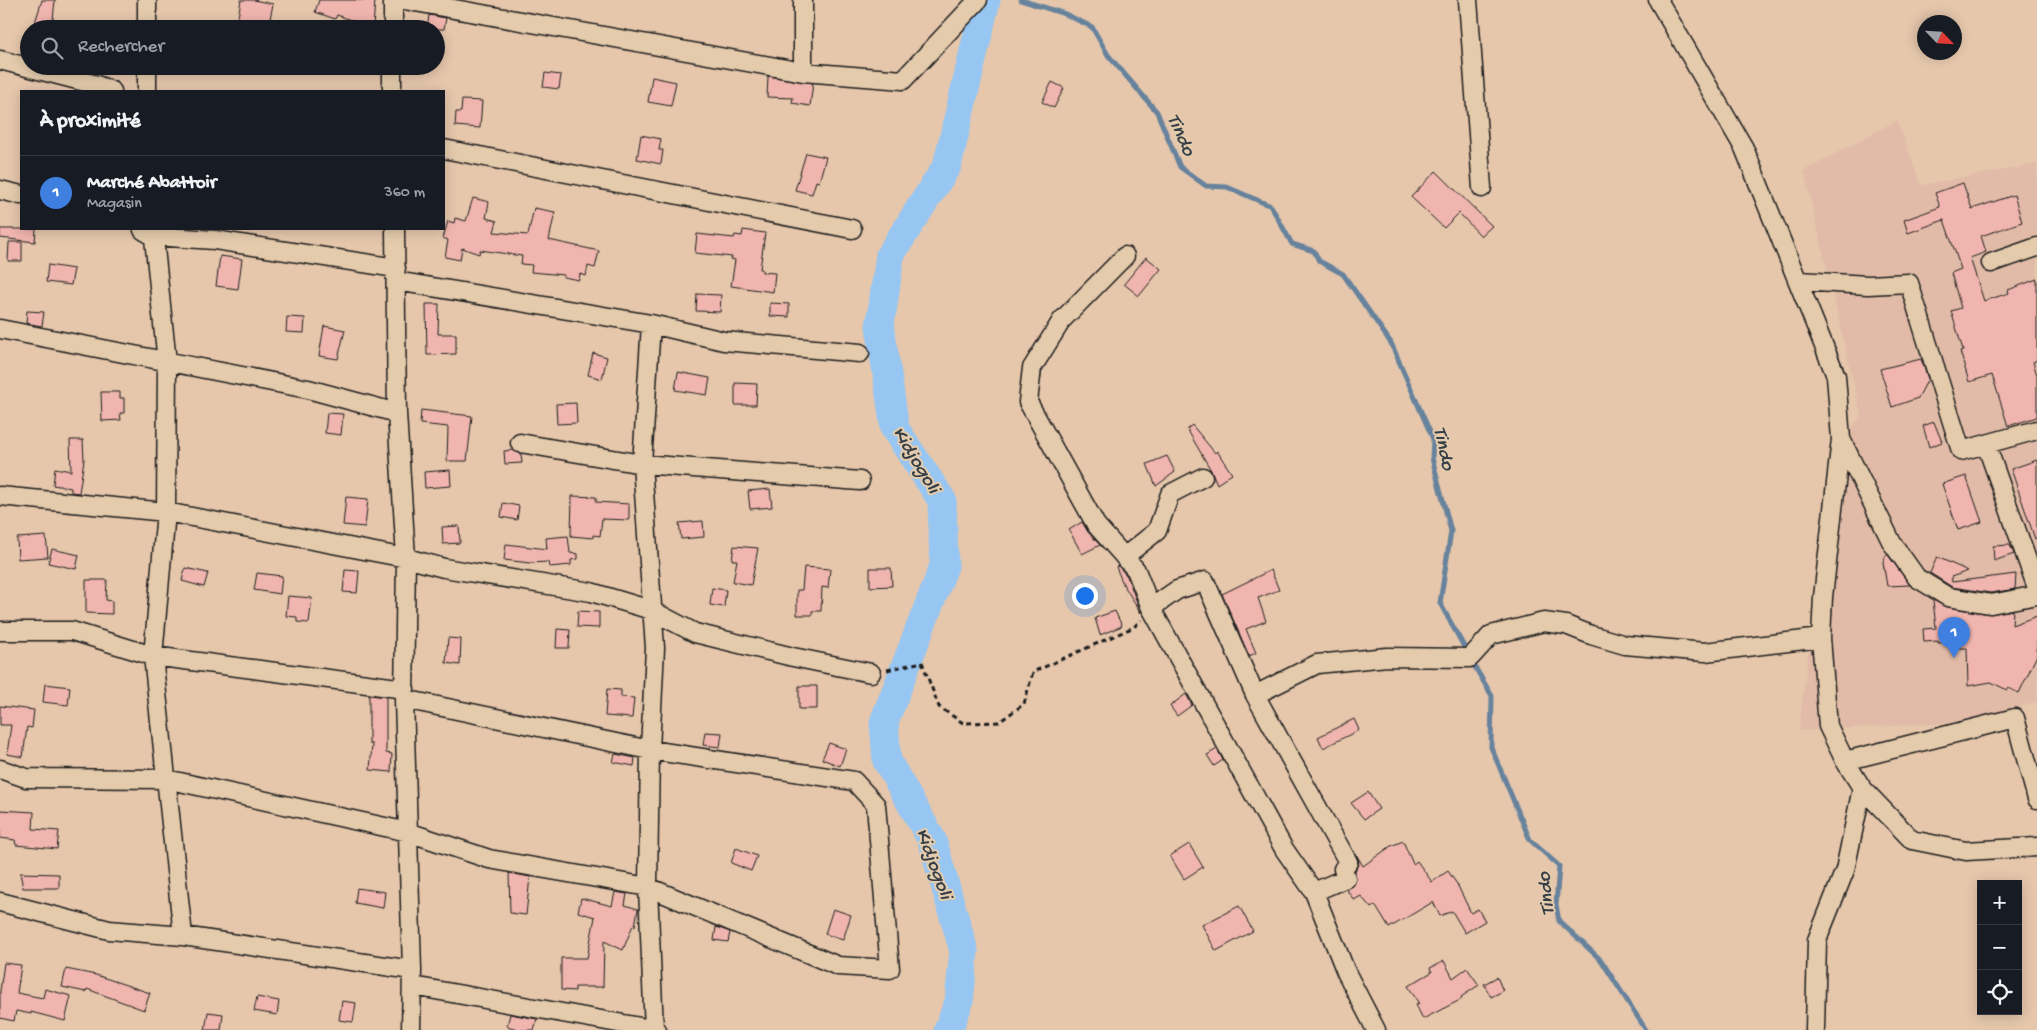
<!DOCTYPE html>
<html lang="fr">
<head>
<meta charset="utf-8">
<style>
  body { margin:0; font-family:"Gochi Hand",sans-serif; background:#242831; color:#f1f3f6 }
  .controls { position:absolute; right:15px; bottom:15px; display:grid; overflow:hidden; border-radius:0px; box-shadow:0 2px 12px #0003 }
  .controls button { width:45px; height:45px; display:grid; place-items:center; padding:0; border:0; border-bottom:1px solid #363941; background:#171b24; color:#f1f3f6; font:25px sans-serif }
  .compass { position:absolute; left:1917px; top:15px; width:45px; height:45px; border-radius:50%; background:#171b24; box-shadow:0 2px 12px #0003; rotate:115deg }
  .you { position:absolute; left:1084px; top:595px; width:18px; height:18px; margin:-12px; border:4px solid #fff; border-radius:50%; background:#1a73e8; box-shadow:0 0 0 8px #1a73e833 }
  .badge { display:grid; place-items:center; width:32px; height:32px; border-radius:50%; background:#919294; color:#fff; font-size:16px; font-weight:700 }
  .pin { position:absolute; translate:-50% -41px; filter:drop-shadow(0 1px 2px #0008) }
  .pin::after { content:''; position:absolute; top:26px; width:18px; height:15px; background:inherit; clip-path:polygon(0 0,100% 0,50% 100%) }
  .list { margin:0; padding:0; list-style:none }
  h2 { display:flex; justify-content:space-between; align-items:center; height:65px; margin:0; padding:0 20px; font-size:21px }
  h2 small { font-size:16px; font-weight:400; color:#9ea1a6 }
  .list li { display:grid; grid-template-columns:32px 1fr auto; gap:15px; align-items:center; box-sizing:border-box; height:75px; padding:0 20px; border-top:1px solid #363941 }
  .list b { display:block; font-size:19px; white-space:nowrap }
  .list p { margin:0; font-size:16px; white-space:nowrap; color:#9ea1a6 }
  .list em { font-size:16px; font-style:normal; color:#9ea1a6 }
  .icon { flex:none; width:28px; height:28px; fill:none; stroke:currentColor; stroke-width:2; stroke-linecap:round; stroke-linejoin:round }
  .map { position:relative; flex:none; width:2037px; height:1030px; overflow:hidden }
  .search { position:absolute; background:#171b24; box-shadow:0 2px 12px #0003; left:20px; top:20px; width:425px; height:55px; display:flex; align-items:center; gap:12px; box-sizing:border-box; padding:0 18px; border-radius:28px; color:#9ea1a6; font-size:19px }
  .panel { position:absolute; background:#171b24; box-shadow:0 2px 12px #0003; left:20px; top:90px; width:425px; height:140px; border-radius:0px }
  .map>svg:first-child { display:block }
  .built { fill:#e1bba7 }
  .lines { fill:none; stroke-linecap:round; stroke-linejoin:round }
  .stream { stroke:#66829c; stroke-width:5 }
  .river { stroke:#97c6f2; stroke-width:29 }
  .building { fill:#f0b5ae; stroke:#1c1c1c }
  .minor-casing { stroke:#1c1c1c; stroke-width:21 }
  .path { stroke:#1c1c1c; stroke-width:3; stroke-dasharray:5 4; stroke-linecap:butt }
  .minor { stroke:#e4cbac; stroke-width:18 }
  .labels { text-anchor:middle; stroke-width:4; stroke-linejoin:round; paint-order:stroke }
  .water-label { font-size:20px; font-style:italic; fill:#353e47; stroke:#e4cbac }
</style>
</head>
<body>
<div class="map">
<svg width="2037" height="1030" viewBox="0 0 2037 1030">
  <rect width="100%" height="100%" fill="#e6c7ac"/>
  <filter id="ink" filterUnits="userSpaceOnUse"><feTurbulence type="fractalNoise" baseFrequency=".02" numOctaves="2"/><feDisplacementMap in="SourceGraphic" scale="10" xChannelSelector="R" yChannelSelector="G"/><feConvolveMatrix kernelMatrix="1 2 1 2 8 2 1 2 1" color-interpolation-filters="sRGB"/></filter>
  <g filter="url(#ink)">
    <path class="built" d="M 1897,120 L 1921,185 L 2037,164 L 2037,702 L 1965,722 L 1799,731 L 1830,460 L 1861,415 L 1804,171 Z"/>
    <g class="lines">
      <path class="stream" d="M 1021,0 L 1065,14 L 1092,27 L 1108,55 L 1157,112 L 1180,167 L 1206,186 L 1227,187 L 1271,206 L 1292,244 L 1314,251 L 1319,261 L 1343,274 L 1391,343 L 1433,439 L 1432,458 L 1451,531 L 1440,603 L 1468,654
        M 1472,662 L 1492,696 L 1491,747 L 1530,840 L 1559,866 L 1556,905 L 1559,921 L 1601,960 L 1646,1030"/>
      <path class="river" d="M 948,1030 L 959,1002 L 964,951 L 932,840 L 887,761 L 884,722 L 944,566 L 942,500 L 895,429 L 880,326 L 890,255 L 947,166 L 986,0"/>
    </g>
    <path class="building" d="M 42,0 L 55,0 L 52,29 L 33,29 Z
      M 241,0 L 254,0 L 273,4 L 268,29 L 237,23 Z
      M 319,0 L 375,0 L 373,28 L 337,15 L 335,19 L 315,12 Z
      M 429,15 L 446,18 L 444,29 L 427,29 Z
      M 545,73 L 561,75 L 559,89 L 543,87 Z
      M 768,76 L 813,83 L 810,106 L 792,103 L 793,98 L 767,97 Z
      M 652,77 L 676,82 L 671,106 L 648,102 Z
      M 1052,82 L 1064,88 L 1054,108 L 1042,102 Z
      M 462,100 L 482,101 L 480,128 L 455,126 L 456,112 L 461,112 Z
      M 641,135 L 661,139 L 659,150 L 663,150 L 661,164 L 637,159 Z
      M 806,153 L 826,157 L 819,182 L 816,181 L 812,194 L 795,190 Z
      M 1436,171 L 1492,226 L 1481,236 L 1459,213 L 1444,228 L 1411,197 Z
      M 1963,183 L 1972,209 L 2014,195 L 2022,222 L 1981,236 L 1986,252 L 1970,258 L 1984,301 L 2009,293 L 2008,290 L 2037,279 L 2037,360 L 2033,362 L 2037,375 L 2037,417 L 2008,426 L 1992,375 L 1969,382 L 1960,351 L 1963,350 L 1951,311 L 1961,308 L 1951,273 L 1961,269 L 1944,220 L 1908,233 L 1904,220 L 1940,207 L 1935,193 Z
      M 473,198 L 489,202 L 486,218 L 497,221 L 494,232 L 528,235 L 534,208 L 555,212 L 549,240 L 599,251 L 595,268 L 588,266 L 586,276 L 580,274 L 579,280 L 563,277 L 564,275 L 531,272 L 532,265 L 521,264 L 522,256 L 480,250 L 479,254 L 462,248 L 460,260 L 445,257 L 448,240 L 443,238 L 448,221 L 454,223 L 455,218 L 466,221 Z
      M 0,229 L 36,229 L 35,242 L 0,238 Z
      M 743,230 L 765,233 L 760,269 L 762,269 L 762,272 L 775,273 L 773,292 L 731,286 L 735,260 L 731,259 L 732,257 L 695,253 L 697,234 L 734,238 L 735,235 L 742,236 Z
      M 9,242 L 22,242 L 22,261 L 8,261 Z
      M 220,256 L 242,259 L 238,289 L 216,286 Z
      M 1146,257 L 1161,269 L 1139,296 L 1124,284 Z
      M 48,265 L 74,269 L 71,285 L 46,282 Z
      M 697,294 L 721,295 L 720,312 L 696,311 Z
      M 770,303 L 789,304 L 789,317 L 770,316 Z
      M 426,304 L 439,304 L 438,334 L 456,334 L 456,354 L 427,355 Z
      M 27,311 L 44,312 L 42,326 L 26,323 Z
      M 287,317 L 305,318 L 304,333 L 286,332 Z
      M 324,326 L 345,330 L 338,359 L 319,356 Z
      M 593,353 L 607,357 L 602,379 L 588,375 Z
      M 1921,359 L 1928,379 L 1918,398 L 1892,407 L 1880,369 Z
      M 678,372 L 710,378 L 707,395 L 675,390 Z
      M 735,383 L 757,384 L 756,405 L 735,405 Z
      M 101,392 L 120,392 L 120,398 L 124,398 L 124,413 L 120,413 L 121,420 L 102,421 Z
      M 576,403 L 577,423 L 557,424 L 556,404 Z
      M 421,410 L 472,416 L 467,461 L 447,461 L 448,427 L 420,424 Z
      M 327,413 L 343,414 L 341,435 L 325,433 Z
      M 1934,422 L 1942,442 L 1929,447 L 1923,426 Z
      M 1192,425 L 1215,453 L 1217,451 L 1232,474 L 1217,484 L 1212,472 L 1187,429 Z
      M 70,440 L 83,440 L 84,460 L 79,493 L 71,492 L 71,488 L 53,485 L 55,468 L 71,471 Z
      M 513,450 L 521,454 L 522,463 L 505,464 L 504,451 Z
      M 1167,456 L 1175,472 L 1156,486 L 1147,464 Z
      M 2037,460 L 2037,538 L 2035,539 L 2011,469 Z
      M 450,470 L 451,486 L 425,488 L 424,472 Z
      M 1966,476 L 1982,522 L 1958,530 L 1942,484 Z
      M 770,489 L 772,507 L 750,509 L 748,491 Z
      M 572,496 L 596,497 L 596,502 L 629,504 L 629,520 L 602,519 L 600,536 L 593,535 L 593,538 L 571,536 Z
      M 346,497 L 368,499 L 365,527 L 343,525 Z
      M 503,503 L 519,506 L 517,520 L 501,517 Z
      M 703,521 L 704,537 L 681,539 L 679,523 Z
      M 1082,522 L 1088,532 L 1100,545 L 1082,554 L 1069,530 Z
      M 459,526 L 460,543 L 443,544 L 442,527 Z
      M 46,536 L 48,557 L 18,559 L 17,538 Z
      M 568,536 L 570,553 L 578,554 L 578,559 L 571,560 L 571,565 L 549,567 L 548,562 L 530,563 L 504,560 L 506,544 L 547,549 L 546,538 Z
      M 2010,545 L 2014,554 L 1994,561 L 1993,546 Z
      M 734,546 L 758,548 L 751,585 L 733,582 L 737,560 L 732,560 Z
      M 52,549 L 79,555 L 76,569 L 48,563 Z
      M 1886,555 L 1888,555 L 1910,585 L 1887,586 L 1883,562 Z
      M 1937,557 L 1968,571 L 1951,577 L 1952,582 L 2016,574 L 2015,589 L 1991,593 L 1952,587 L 1930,573 Z
      M 1118,566 L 1127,576 L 1141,613 L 1123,584 L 1116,567 Z
      M 804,567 L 830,569 L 828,588 L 822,587 L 821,611 L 812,611 L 812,615 L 797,615 L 797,590 L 802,590 Z
      M 185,568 L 208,573 L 204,587 L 182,581 Z
      M 870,568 L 891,568 L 892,586 L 870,587 Z
      M 345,570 L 359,571 L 357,593 L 343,592 Z
      M 1271,570 L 1279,590 L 1258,598 L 1266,621 L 1246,629 L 1256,653 L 1249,656 L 1222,594 Z
      M 257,573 L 282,576 L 280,594 L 254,590 Z
      M 86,580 L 107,580 L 106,600 L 112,601 L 112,614 L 86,613 Z
      M 712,588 L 726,590 L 724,607 L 710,605 Z
      M 288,596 L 312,598 L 309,623 L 297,622 L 297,617 L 286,616 Z
      M 1933,600 L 1946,607 L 1989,614 L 2013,610 L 2012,625 L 2037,616 L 2037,655 L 2019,693 L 2008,688 L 2007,690 L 1991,682 L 1968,686 L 1967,648 L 1955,648 L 1954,641 L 1938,643 L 1938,641 L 1924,642 L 1923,629 L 1936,628 Z
      M 578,611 L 599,612 L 599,628 L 577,627 Z
      M 1115,611 L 1122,626 L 1100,635 L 1095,618 Z
      M 557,629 L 570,630 L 569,648 L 556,648 Z
      M 448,638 L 461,639 L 460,665 L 446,663 Z
      M 45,684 L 70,687 L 68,705 L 43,702 Z
      M 799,686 L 817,686 L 817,709 L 799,709 Z
      M 607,689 L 621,690 L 621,697 L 634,698 L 632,718 L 605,716 Z
      M 1186,694 L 1192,705 L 1177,716 L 1170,706 Z
      M 369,695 L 386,697 L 386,753 L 392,754 L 391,772 L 370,770 L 372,744 L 369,744 Z
      M 0,706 L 34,710 L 32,728 L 27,727 L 23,757 L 7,754 L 11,725 L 0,725 Z
      M 1354,719 L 1359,730 L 1323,748 L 1318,737 Z
      M 705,732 L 722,733 L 720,747 L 703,745 Z
      M 829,743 L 846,749 L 840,766 L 822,759 Z
      M 1217,749 L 1223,760 L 1214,766 L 1207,755 Z
      M 615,754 L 635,758 L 634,766 L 613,762 Z
      M 1368,792 L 1379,809 L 1364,819 L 1351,803 Z
      M 0,810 L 34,812 L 33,829 L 59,831 L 57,849 L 16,845 L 15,840 L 0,838 Z
      M 1403,841 L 1413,864 L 1417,861 L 1432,882 L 1448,871 L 1457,884 L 1471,913 L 1478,909 L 1485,921 L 1465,933 L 1452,911 L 1440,916 L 1433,902 L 1389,928 L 1375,905 L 1371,908 L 1361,896 L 1354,900 L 1346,889 L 1354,885 L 1356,880 L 1355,871 L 1359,862 L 1356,854 L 1363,866 L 1391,846 Z
      M 1189,844 L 1203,867 L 1184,879 L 1170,856 Z
      M 736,848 L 757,856 L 751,871 L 731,863 Z
      M 20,873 L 59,874 L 59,888 L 23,888 Z
      M 509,873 L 530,877 L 526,915 L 510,913 Z
      M 357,888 L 385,892 L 383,908 L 355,903 Z
      M 615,892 L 627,894 L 625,905 L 638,909 L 635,926 L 633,925 L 623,950 L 604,941 L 603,987 L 575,987 L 575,991 L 561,990 L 561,958 L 587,958 L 595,917 L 578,912 L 581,898 L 612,906 Z
      M 1239,906 L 1253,931 L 1216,951 L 1202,925 Z
      M 833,909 L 851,915 L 843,940 L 825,934 Z
      M 716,927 L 730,932 L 728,942 L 714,940 Z
      M 1444,961 L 1453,978 L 1467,968 L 1479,985 L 1461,997 L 1462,999 L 1423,1019 L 1416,1005 L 1419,1004 L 1408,986 L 1432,972 L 1430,968 Z
      M 4,963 L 21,965 L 17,993 L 43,998 L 45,989 L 71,996 L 65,1021 L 31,1012 L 31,1014 L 16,1011 L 14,1021 L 0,1018 L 0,991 Z
      M 66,969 L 96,975 L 150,993 L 144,1010 L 87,989 L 86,992 L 62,987 Z
      M 1497,977 L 1503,991 L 1491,997 L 1484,984 Z
      M 257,997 L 279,1001 L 277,1015 L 254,1011 Z
      M 342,1001 L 356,1003 L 353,1022 L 339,1020 Z
      M 208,1012 L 223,1014 L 221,1030 L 205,1030 Z
      M 510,1014 L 537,1019 L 534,1030 L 520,1030 L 507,1026 Z"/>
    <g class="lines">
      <defs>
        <path id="minor" d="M 404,0 L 803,72 L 903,80 L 978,0
          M 1468,0 L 1482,188
          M 1658,0 L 1744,148 L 1836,376 L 1841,439 L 1823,597 L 1821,638 L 1828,726 L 1845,761 L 1862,788 L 1912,840 L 1966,851 L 2037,847
          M 147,29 L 147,0
          M 393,29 L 393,0
          M 0,60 L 97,85 L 112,91
          M 803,72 L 803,0
          M 147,91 L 147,66
          M 392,91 L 392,66
          M 444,149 L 852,229
          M 0,190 L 21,195
          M 153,229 L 167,362 L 166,512 L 153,656 L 183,936
          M 395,229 L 397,413 L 406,558 L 404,699 L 412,970 L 411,1030
          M 143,230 L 153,236 L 215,240 L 396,268
          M 1125,256 L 1062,320 L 1032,368 L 1028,402 L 1096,525 L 1136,570 L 1151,608 L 1284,849 L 1314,892 L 1346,972 L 1376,1030
          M 1991,263 L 2037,247
          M 396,281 L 651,324 L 724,341 L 860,353
          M 1799,281 L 1868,285 L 1909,283 L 1961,451 L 2037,430
          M 651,324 L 642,464 L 655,648 L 650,750 L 648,887 L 654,1030
          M 0,329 L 308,389 L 397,413
          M 1841,439 L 1892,543 L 1917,578 L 1948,597 L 1991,604 L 2037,595
          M 520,443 L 642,464 L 860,481
          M 1986,444 L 2037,588
          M 0,496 L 166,512 L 406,558 L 444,568 L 591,592 L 651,610 L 695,633 L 793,657 L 871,673
          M 1124,557 L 1157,531 L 1170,494 L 1203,477
          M 1151,608 L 1177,590 L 1205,581 L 1255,695 L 1348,862 L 1343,869 L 1346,878 L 1314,892
          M 0,631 L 72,631 L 153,656 L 405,689
          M 1255,695 L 1317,664 L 1387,657 L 1470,658 L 1491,635 L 1544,622 L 1566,625 L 1591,635 L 1625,645 L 1705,652 L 1821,638
          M 1845,761 L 2015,718 L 2037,799
          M 0,769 L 26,778 L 166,779 L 408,832 L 489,859 L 648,887 L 838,966 L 890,969 L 876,805 L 854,781 L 650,750 L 404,699
          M 0,902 L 109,930 L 183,936 L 412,970
          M 413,986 L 657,1030
          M 1815,1030 L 1817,940 L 1845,870 L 1862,788"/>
      </defs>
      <use href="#minor" class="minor-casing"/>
      <path class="path" d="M 887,670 L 922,662 L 939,707 L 963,723 L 999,722 L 1024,704 L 1033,672 L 1134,627 L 1141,620"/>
      <use href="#minor" class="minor"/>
    </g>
  </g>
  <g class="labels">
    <g class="water-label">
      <text transform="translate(1183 134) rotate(66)" y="7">Tindo</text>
      <text transform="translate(1446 448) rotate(78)" y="7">Tindo</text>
      <text transform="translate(918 459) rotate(59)" y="7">Kidjogoli</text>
      <text transform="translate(936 863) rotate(70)" y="7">Kidjogoli</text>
      <text transform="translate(1544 894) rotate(-96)" y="7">Tindo</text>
    </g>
  </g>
</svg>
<div class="controls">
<button>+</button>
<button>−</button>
<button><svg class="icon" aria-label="locate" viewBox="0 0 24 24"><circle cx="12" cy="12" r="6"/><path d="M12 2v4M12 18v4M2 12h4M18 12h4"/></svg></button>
</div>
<svg class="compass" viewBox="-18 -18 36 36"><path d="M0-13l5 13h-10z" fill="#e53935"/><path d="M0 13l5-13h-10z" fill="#9ea1a6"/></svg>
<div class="you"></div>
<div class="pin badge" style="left:1954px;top:658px;background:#3f7fe0">1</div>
<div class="search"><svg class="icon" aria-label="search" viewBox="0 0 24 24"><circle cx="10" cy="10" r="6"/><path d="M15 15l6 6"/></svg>Rechercher</div>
<section class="panel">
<h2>À proximité<small></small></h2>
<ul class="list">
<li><span class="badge" style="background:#3f7fe0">1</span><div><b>Marché Abattoir</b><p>Magasin</p></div><em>360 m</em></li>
</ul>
</section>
</div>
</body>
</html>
